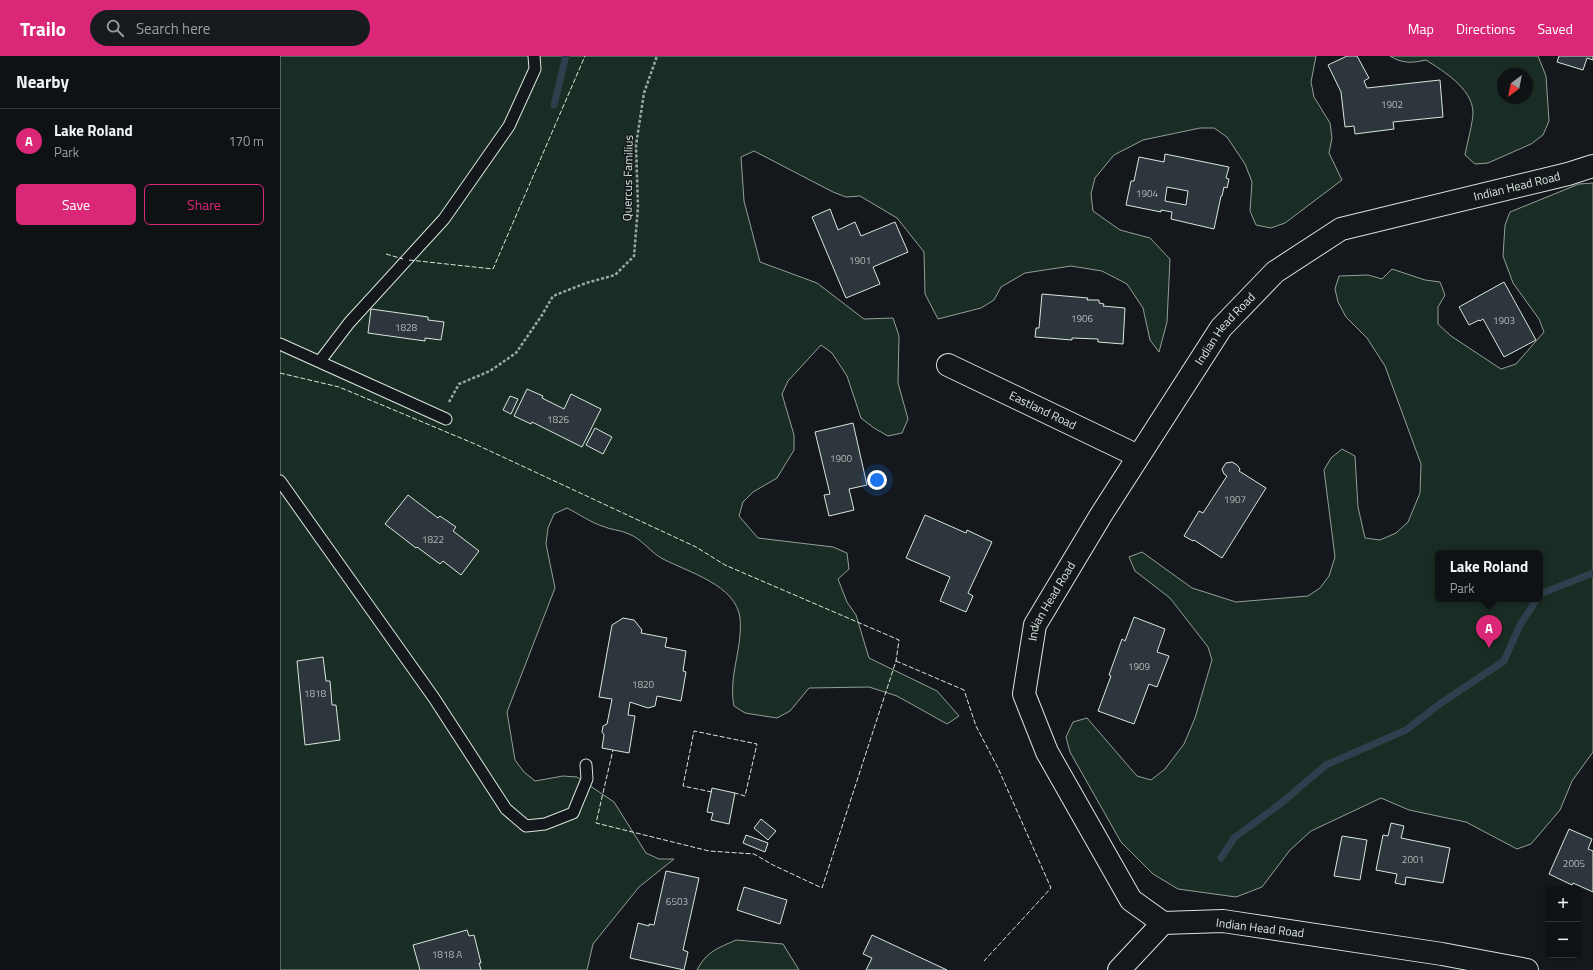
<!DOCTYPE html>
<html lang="en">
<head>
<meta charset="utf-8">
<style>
  body { margin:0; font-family:"Titillium Web",sans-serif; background:#181b1e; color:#f1f3f6 }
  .controls { position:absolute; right:12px; bottom:12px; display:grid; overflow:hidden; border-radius:6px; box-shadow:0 1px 3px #0004 }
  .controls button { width:36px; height:36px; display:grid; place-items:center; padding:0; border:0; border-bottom:1px solid #2f3234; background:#0f1215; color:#f1f3f6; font:20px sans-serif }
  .compass { position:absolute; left:1217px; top:12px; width:36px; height:36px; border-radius:50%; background:#0f1215; box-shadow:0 1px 3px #0004; rotate:212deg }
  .you { position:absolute; left:597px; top:424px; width:14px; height:14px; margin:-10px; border:3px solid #fff; border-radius:50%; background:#1a73e8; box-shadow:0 0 0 6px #1a73e833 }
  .badge { display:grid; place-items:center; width:26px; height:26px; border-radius:50%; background:#db2777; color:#fff; font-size:13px; font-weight:700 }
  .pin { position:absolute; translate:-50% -33px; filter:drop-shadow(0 1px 2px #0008) }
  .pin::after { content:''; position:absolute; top:21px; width:14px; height:12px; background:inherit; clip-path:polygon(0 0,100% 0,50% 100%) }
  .popup { position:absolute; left:1155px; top:494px; width:108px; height:52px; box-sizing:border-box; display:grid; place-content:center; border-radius:6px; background:#0f1215; filter:drop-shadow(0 1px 3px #0005); font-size:13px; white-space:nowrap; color:#9b9ea0 }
  .popup b { font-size:15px; color:#f1f3f6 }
  .popup::after { content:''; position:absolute; left:50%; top:100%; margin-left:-8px; border:8px solid transparent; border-top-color:#0f1215 }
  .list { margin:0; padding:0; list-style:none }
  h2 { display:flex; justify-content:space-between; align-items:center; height:52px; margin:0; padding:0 16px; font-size:17px }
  h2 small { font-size:13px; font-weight:400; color:#9b9ea0 }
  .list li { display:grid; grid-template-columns:26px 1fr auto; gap:12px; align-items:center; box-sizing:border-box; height:64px; padding:0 16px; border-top:1px solid #2f3234 }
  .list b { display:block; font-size:15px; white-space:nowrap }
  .list p { margin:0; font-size:13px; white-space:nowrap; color:#9b9ea0 }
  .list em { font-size:13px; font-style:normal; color:#9b9ea0 }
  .actions { display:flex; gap:8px; padding:12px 16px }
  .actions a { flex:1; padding:9px 0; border:1px solid #db2777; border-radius:6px; text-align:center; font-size:14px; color:#db2777 }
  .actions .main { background:#db2777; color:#fff }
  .icon { flex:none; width:22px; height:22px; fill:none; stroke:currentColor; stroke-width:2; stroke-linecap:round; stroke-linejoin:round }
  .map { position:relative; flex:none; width:1313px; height:914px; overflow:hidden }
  header { display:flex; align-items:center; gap:24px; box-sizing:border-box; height:56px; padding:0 20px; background:#db2777; color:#fff }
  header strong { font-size:19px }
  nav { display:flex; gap:22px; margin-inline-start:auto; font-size:14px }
  .search { width:280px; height:36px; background:#181b1e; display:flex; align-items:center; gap:10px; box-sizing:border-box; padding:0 14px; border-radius:22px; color:#9b9ea0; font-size:15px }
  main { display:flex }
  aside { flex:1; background:#0f1215 }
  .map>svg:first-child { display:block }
  .green { fill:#1a2d24; stroke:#939e99; fill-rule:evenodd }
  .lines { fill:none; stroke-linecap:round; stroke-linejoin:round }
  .stream { stroke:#2f3f4d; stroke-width:7 }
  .building { fill:#2c363c; stroke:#d8e6dc; fill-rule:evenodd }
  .lane-casing { stroke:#d8e6dc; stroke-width:13 }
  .street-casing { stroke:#d8e6dc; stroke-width:24 }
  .path { stroke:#9da8a2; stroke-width:2.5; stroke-dasharray:3 2; stroke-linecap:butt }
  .lane { stroke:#14181c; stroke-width:11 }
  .street { stroke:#14181c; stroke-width:22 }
  .fence { stroke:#d8e6dc; stroke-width:1; stroke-dasharray:5 2; stroke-linecap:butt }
  .labels { text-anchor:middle; stroke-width:3; stroke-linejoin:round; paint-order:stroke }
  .number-label { font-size:10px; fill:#adbab4 }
  .street-label { font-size:12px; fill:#d8e6dc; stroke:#14181c }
</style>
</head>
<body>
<header>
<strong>Trailo</strong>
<div class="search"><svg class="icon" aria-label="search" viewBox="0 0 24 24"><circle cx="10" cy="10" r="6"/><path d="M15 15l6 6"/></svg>Search here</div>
<nav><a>Map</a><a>Directions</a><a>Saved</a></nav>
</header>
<main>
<aside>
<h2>Nearby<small></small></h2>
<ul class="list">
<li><span class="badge">A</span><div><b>Lake Roland</b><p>Park</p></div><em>170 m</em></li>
</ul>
<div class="actions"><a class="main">Save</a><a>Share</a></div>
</aside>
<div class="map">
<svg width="1313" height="914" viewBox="0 0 1313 914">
  <rect width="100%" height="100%" fill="#14181c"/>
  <path class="green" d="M 0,0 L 1036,0 L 1031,26 L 1034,41 L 1050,67 L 1052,82 L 1049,97 L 1062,124 L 1005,167 L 991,172 L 976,169 L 970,155 L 972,126 L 965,108 L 947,81 L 934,72 L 920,72 L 863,84 L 834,99 L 815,122 L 811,138 L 813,155 L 840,174 L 870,182 L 890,203 L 887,266 L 879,296 L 870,284 L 863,252 L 847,228 L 822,215 L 791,210 L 745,217 L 721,231 L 714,244 L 701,252 L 658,263 L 645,238 L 644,196 L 617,162 L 580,140 L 566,141 L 553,136 L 474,95 L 461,101 L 464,145 L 480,206 L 537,227 L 584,263 L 613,262 L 619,280 L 618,327 L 628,363 L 622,377 L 608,380 L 594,372 L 581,362 L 567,320 L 552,297 L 541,289 L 508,325 L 502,338 L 514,379 L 514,394 L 497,422 L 473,436 L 463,446 L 459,460 L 478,482 L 553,491 L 567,497 L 569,513 L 558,523 L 567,546 L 576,559 L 589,602 L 657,635 L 679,660 L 667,668 L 617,640 L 589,631 L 529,632 L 510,655 L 497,662 L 465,657 L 454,650 C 448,620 463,592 460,562 C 456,529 408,516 383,503 C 371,497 362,483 349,478 C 341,474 331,474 322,470 C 310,466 299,458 287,452 L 274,458 L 268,472 L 266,488 L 275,532 L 227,656 L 235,704 L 244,716 L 255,725 L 283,720 L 297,721 L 334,746 L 366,797 L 379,803 L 394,803 L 359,831 L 313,888 L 307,914 L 0,914 Z
    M 1110,0 L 1258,0 L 1266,20 L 1269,65 L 1263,79 L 1251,88 L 1208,107 L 1195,108 L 1185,99 C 1187,87 1193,67 1193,56 C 1192,32 1163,15 1146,4 C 1132,7 1123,8 1110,0 ZM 1223,18 L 1247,18 L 1247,42 L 1223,42 Z
    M 1313,127 L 1313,696 L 1292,725 L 1280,754 L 1251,788 L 1237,793 L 1186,766 L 1129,754 L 1101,742 L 1031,775 L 1010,794 L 982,831 L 956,841 L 898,833 L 873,818 L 841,786 L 790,696 L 786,681 L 793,666 L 807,662 L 857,720 L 871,724 L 885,713 L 904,688 L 915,662 L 932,604 L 928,591 L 890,542 L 855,515 L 849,501 L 862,496 L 912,532 L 956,546 L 1028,540 L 1040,532 L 1049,520 L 1055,501 L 1044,414 L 1051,402 L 1062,393 L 1075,400 L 1078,451 L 1085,482 L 1100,484 L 1116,477 L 1128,466 L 1140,437 L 1141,408 L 1105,310 L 1087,282 L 1066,261 L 1058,246 L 1055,233 L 1059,220 L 1088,219 L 1102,223 L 1112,213 L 1145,224 L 1160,226 L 1165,239 L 1158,251 L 1158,268 L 1171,280 L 1221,313 L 1236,308 L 1264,276 L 1259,263 L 1233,227 L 1223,200 L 1225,169 L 1230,156 L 1299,128 ZM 1158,497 L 1260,497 L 1260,543 L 1158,543 Z
    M 456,884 L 503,888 L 519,914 L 417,914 C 426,896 438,892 456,884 Z"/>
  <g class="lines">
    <path class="stream" d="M 274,49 L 286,0
      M 1260,538 L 1313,517
      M 941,802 L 954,782 L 1000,748 L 1046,709 L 1126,674 L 1161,647 L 1224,605 L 1240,569 L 1257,543"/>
  </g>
  <path class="building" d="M 1067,0 L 1077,0 L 1089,22 L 1084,25 L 1087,32 L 1160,24 L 1163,61 L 1113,66 L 1114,73 L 1075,78 L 1074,70 L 1065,71 L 1061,36 L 1048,9 Z
    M 1279,0 L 1313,0 L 1313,4 L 1307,2 L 1303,14 L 1277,6 Z
    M 885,98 L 949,111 L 946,122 L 949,123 L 947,132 L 944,131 L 942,140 L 941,140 L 934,173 L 891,163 L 892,156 L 881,154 L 881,156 L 846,149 L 851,125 L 854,125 L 859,101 L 884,106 ZM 887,131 L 908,135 L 906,149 L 885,145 Z
    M 550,153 L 558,174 L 575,166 L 581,180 L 615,166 L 628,196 L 593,211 L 600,228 L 566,242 L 532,161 Z
    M 1224,226 L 1256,284 L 1224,301 L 1203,263 L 1200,265 L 1199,264 L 1189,269 L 1179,251 Z
    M 762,238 L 808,242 L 807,244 L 819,244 L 819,247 L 824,248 L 823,250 L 845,252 L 843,288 L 818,286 L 818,283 L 792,282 L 792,284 L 755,281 L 756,272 L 759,272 Z
    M 91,253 L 148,261 L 148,264 L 164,266 L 161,284 L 145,282 L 145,285 L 88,277 Z
    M 247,333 L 263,340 L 262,342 L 284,353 L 291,338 L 321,353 L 302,391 L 252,366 L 251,368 L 234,360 Z
    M 230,340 L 238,343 L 231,358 L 223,354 Z
    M 573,367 L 587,429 L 569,433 L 574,454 L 549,460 L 544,439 L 550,438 L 535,376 Z
    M 315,372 L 332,381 L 323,398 L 306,389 Z
    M 952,406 L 957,409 L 960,413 L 959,415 L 986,432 L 942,502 L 914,484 L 913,485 L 904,480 L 919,455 L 923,457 L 947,420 L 944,418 L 942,413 L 946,407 Z
    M 128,439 L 158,462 L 160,460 L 176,471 L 173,475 L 199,495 L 181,519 L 163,505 L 160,508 L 137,491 L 136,492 L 105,468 Z
    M 645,459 L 686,477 L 687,474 L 712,486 L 688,537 L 693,540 L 686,556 L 660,545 L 670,521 L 626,502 Z
    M 854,561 L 885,573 L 877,596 L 889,600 L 877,631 L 869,628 L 854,668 L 818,655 L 831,620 L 829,619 L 842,583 L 845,585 Z
    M 343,562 L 354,564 L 362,574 L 361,577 L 387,582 L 385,591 L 406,595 L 403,615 L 406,616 L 401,645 L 377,640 L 375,650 L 368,652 L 350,646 L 348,659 L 355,660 L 349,697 L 322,692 L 324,679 L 322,676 L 323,670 L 327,668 L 332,643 L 319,641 L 332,569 Z
    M 43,601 L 46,625 L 50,625 L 52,649 L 56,649 L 60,684 L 25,689 L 17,605 Z
    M 432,732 L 455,737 L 449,768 L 431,764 L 433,757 L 427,756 Z
    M 481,763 L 496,775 L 488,784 L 474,772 Z
    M 1111,767 L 1124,770 L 1121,782 L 1170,792 L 1163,827 L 1126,821 L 1125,829 L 1115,827 L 1117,818 L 1096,814 L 1103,779 L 1108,780 Z
    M 1289,773 L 1312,783 L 1308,793 L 1313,795 L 1313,836 L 1293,827 L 1292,829 L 1269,818 Z
    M 466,779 L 488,787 L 485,796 L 463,787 Z
    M 1062,780 L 1087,784 L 1080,824 L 1054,820 Z
    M 386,815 L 419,822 L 403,894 L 408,896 L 404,914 L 350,902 L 358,867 L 369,870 L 369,868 L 374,869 Z
    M 464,831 L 507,844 L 500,868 L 457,854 Z
    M 187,874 L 189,880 L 194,879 L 201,907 L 199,907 L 201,914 L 140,914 L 133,889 Z
    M 592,879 L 667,914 L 586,914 L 592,902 L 583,898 Z"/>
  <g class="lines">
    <defs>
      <path id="lane" d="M 0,288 L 166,363
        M 40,305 L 69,267 L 164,163 L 229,70 L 255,13 L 254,0
        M 0,425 L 154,642 L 226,753 L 246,770 L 265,768 L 293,757 L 307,723 L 306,709"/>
      <g id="street">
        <path id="s1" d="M 668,309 L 858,400"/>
        <path d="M 839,914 L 883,867"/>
        <path id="s2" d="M 1247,914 L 1162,898 L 943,865 L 883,867 L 851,844 L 767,696 L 744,638 L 755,569 L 821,459 L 941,272 L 995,216 L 1061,173 L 1288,118 L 1313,110"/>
      </g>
    </defs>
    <use href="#lane" class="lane-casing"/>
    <use href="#street" class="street-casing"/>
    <path class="path" d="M 169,346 L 179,328 L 210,315 L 236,297 L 262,259 L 273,240 L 306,227 L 335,219 L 354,200 L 358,151 L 356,89 L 364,37 L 377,0"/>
    <use href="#lane" class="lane"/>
    <use href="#street" class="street"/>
    <path class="fence" d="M 106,198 L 123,203
      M 129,204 L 213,213 L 305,0
      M 0,317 L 59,331 L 195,388 L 416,491 L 445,509 L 619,584 L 616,605 L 542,832 L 493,809 L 474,798 L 429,795 L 316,767 L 333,694
      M 616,605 L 684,634 L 696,670 L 718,712 L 771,832 L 704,905
      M 432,736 L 403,730 L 414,675 L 477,688 L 465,740 L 455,737"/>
  </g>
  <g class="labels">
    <g class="number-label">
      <text x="1112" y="52">1902</text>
      <text x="867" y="141">1904</text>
      <text x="580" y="208">1901</text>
      <text x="802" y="266">1906</text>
      <text x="1224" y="268">1903</text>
      <text x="126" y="275">1828</text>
      <text x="278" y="367">1826</text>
      <text x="561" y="406">1900</text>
      <text x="955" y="447">1907</text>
      <text x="153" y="487">1822</text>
      <text x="859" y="614">1909</text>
      <text x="363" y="632">1820</text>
      <text x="35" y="641">1818</text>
      <text x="1133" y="807">2001</text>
      <text x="1294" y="811">2005</text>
      <text x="397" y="849">6503</text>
      <text x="167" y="902">1818 A</text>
    </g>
    <g class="street-label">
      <text transform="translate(348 122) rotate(-89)" y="4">Quercus Familius</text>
      <text dy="4" stroke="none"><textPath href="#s2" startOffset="1398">Indian Head Road</textPath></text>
      <text dy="4" stroke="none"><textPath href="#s2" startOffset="1062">Indian Head Road</textPath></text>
      <text dy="4" stroke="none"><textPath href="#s1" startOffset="105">Eastland Road</textPath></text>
      <text dy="4" stroke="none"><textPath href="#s2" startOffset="738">Indian Head Road</textPath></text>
      <text transform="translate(980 872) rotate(7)" y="4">Indian Head Road</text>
    </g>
  </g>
</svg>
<div class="controls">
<button>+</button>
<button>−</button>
</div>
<svg class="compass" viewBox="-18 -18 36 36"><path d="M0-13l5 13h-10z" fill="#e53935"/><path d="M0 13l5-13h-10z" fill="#9b9ea0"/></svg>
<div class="you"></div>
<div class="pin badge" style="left:1209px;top:592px">A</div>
<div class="popup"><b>Lake Roland</b>Park</div>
</div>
</main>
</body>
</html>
